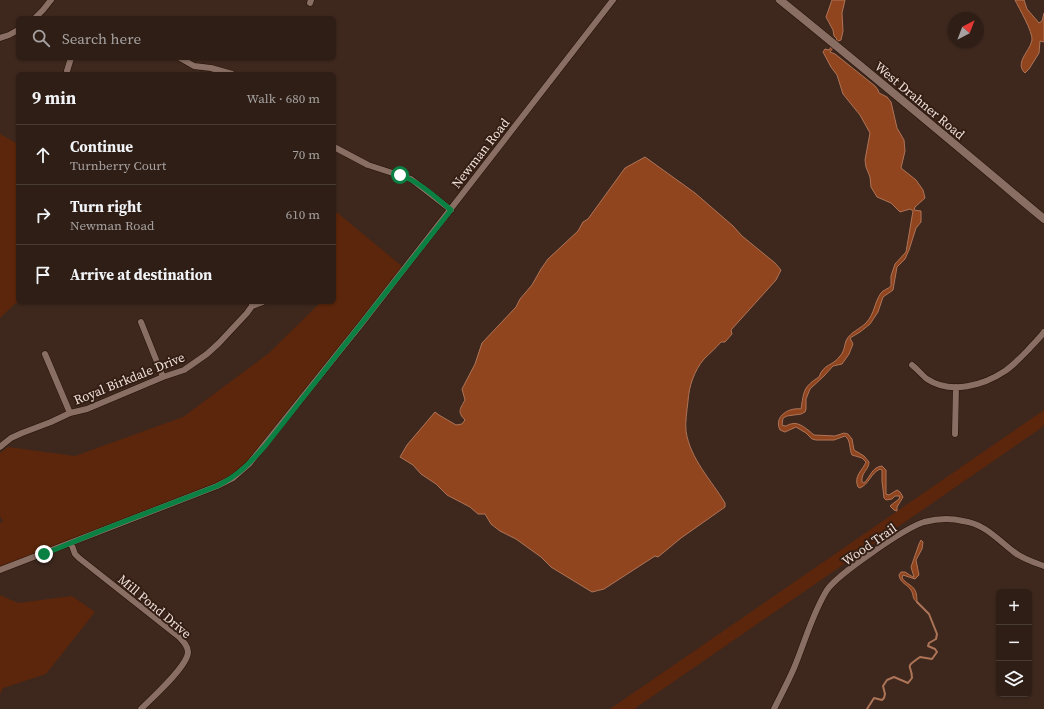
<!DOCTYPE html>
<html lang="en">
<head>
<meta charset="utf-8">
<style>
  body { margin:0; font-family:"Source Serif 4",serif; background:#3a2b23; color:#f1f3f6 }
  .controls { position:absolute; right:12px; bottom:12px; display:grid; overflow:hidden; border-radius:6px; box-shadow:0 1px 3px #0004 }
  .controls button { width:36px; height:36px; display:grid; place-items:center; padding:0; border:0; border-bottom:1px solid #493c35; background:#2e1e16; color:#f1f3f6; font:20px sans-serif }
  .compass { position:absolute; left:948px; top:12px; width:36px; height:36px; border-radius:50%; background:#2e1e16; box-shadow:0 1px 3px #0004; rotate:42deg }
  .stop { position:absolute; width:12px; height:12px; margin:-9px; border:3px solid #0b8043; border-radius:50%; background:#fff }
  .stop.end { background:#0b8043; border-color:#fff; box-shadow:0 1px 4px #0008 }
  .list { margin:0; padding:0; list-style:none }
  h2 { display:flex; justify-content:space-between; align-items:center; height:52px; margin:0; padding:0 16px; font-size:17px }
  h2 small { font-size:13px; font-weight:400; color:#a7a2a1 }
  .list li { display:grid; grid-template-columns:26px 1fr auto; gap:12px; align-items:center; box-sizing:border-box; height:60px; padding:0 16px; border-top:1px solid #493c35 }
  .list b { display:block; font-size:15px; white-space:nowrap }
  .list p { margin:0; font-size:13px; white-space:nowrap; color:#a7a2a1 }
  .list em { font-size:13px; font-style:normal; color:#a7a2a1 }
  .icon { flex:none; width:22px; height:22px; fill:none; stroke:currentColor; stroke-width:2; stroke-linecap:round; stroke-linejoin:round }
  .map { position:relative; flex:none; width:1044px; height:709px; overflow:hidden }
  .search { position:absolute; background:#2e1e16; box-shadow:0 1px 3px #0004; left:16px; top:16px; width:320px; height:44px; display:flex; align-items:center; gap:10px; box-sizing:border-box; padding:0 14px; border-radius:6px; color:#a7a2a1; font-size:15px }
  .panel { position:absolute; background:#2e1e16; box-shadow:0 1px 3px #0004; left:16px; top:72px; width:320px; height:232px; border-radius:6px }
  .map>svg:first-child { display:block }
  .green { fill:#5b260b }
  .water { fill:#91451f; stroke:#ae7457 }
  .lines { fill:none; stroke-linecap:round; stroke-linejoin:round }
  .stream { stroke:#ae7457; stroke-width:2 }
  .street-casing { stroke:#241007; stroke-width:7 }
  .secondary-casing { stroke:#241007; stroke-width:9 }
  .street { stroke:#896e63; stroke-width:6 }
  .secondary { stroke:#896e63; stroke-width:8 }
  .route { stroke:#0b8043; stroke-width:5 }
  .labels { text-anchor:middle; stroke-width:4; stroke-linejoin:round; paint-order:stroke }
  .street-label { font-size:13px; fill:#f0e1da; stroke:#341e14 }
</style>
</head>
<body>
<div class="map">
<svg width="1044" height="709" viewBox="0 0 1044 709">
  <rect width="100%" height="100%" fill="#3e281e"/>
  <path class="green" d="M 0,134 L 18,144 L 18,301 L 0,318 Z
    M 334,210 L 403,267 L 259,449 L 245,464 L 228,478 L 0,569 L 0,523 L 3,522 L 0,516 L 0,453 L 8,447 L 75,456 L 183,417 L 269,353 L 321,302 L 334,302 Z
    M 1044,410 L 1044,426 L 634,709 L 610,709 Z
    M 0,595 L 18,603 L 72,596 L 95,612 L 46,674 L 3,688 L 0,694 Z"/>
  <path class="water" d="M 832,0 L 845,0 L 842,13 L 843,31 L 841,40 L 838,41 L 830,52 L 835,54 L 875,86 L 878,90 L 879,93 L 887,97 L 891,102 L 897,128 L 904,140 L 905,151 L 901,168 L 916,180 L 923,190 L 925,198 L 915,207 L 914,210 L 921,211 L 921,222 L 916,228 L 909,250 L 905,259 L 897,267 L 893,290 L 883,297 L 878,312 L 870,324 L 860,332 L 850,338 L 853,344 L 849,354 L 842,364 L 833,366 L 824,376 L 810,389 L 806,399 L 806,409 L 805,412 L 801,414 L 787,416 L 783,418 L 782,425 L 785,426 C 787,426 789,424 791,424 C 799,421 808,430 814,435 L 835,436 L 844,433 L 848,434 L 852,439 L 854,450 L 864,456 L 869,462 C 869,470 861,472 862,482 L 864,483 C 871,476 872,467 882,466 L 886,470 L 886,494 L 889,495 L 897,490 L 900,492 L 903,497 L 897,507 L 897,511 L 894,510 L 890,506 L 899,499 L 900,496 L 895,496 L 892,499 L 886,500 L 884,498 L 882,481 L 882,470 L 880,469 C 871,473 869,484 860,488 L 858,487 C 853,476 863,470 866,462 L 862,458 L 852,455 C 849,449 851,440 845,436 L 834,440 L 816,440 L 812,439 L 806,433 L 796,427 L 785,432 L 780,430 C 773,416 790,407 801,409 C 804,391 803,387 819,377 C 824,363 832,367 840,356 C 845,351 844,344 847,339 C 850,333 861,328 866,323 C 875,313 874,303 881,293 C 883,290 888,289 891,286 L 891,276 L 895,264 L 906,252 L 913,211 L 910,209 L 900,212 L 891,203 L 877,197 L 871,187 L 870,177 L 866,167 L 865,160 L 870,133 L 860,115 L 843,94 L 837,75 L 831,67 L 823,52 L 825,49 L 829,50 L 837,39 L 834,36 L 833,30 L 826,17 Z
    M 1015,0 L 1024,0 L 1027,9 L 1039,23 L 1042,21 L 1044,13 L 1044,42 L 1040,41 L 1039,53 L 1029,69 L 1025,73 C 1014,63 1030,51 1032,40 C 1033,32 1019,8 1015,0 Z
    M 645,157 L 695,193 L 733,226 L 742,236 L 775,263 L 781,270 L 776,280 L 731,330 L 732,334 L 725,342 L 721,342 C 716,348 710,353 704,359 C 694,371 689,386 688,401 C 687,411 685,422 686,431 C 690,459 712,481 725,503 L 725,507 L 681,538 L 658,557 L 655,556 L 604,589 L 592,592 L 551,567 L 541,557 L 516,539 L 500,531 L 491,524 L 485,514 L 478,514 L 470,507 L 447,495 L 436,484 L 421,474 L 413,465 L 400,457 L 407,445 L 435,412 L 439,415 L 456,425 L 462,424 L 465,420 C 457,412 460,409 465,400 L 462,389 L 475,364 L 482,343 L 516,307 L 520,299 L 532,285 L 541,269 L 548,259 L 578,231 L 583,222 L 588,219 L 625,168 Z
    M 921,540 L 923,542 L 922,549 L 916,560 L 919,575 L 915,579 L 903,575 L 902,578 C 910,588 917,584 917,602 C 912,599 914,595 911,590 C 907,584 900,583 899,575 L 901,572 L 905,572 L 913,577 L 914,577 L 911,567 L 919,544 Z"/>
  <g class="lines">
    <path class="stream" d="M 867,709 L 874,698 L 882,700 L 884,698 L 885,694 L 883,686 L 887,680 L 894,677 L 908,683 L 912,678 C 912,664 903,669 920,657 L 932,659 L 937,652 L 935,649 L 928,646 L 929,643 L 936,639 L 937,634 L 929,614 L 917,602"/>
    <defs>
      <path id="street" d="M 310,3 L 311,0
        M 35,18 L 43,10 L 51,0
        M 0,38 L 9,35 L 18,30
        M 180,58 L 194,66 L 211,68 L 232,74
        M 67,71 L 71,58
        M 334,147 L 368,165 L 411,179 L 451,210
        M 252,306 L 263,302
        M 141,322 L 163,377
        M 45,354 L 70,413
        M 912,365 C 917,369 922,375 927,379 C 951,395 984,385 1005,371 C 1014,365 1021,357 1028,350 C 1033,344 1040,338 1044,332
        M 955,434 L 956,387
        M 0,447 L 11,438 L 22,433 L 51,422 L 70,413 L 87,409 L 163,377 L 184,370 L 207,354 L 219,343 L 247,313 L 252,306 L 252,302
        M 71,543 L 75,554 L 79,558 L 179,637 C 183,641 188,646 188,652 C 188,666 152,698 141,709
        M 0,570 L 217,486 L 233,478 L 249,464 L 362,323 L 613,0
        M 774,709 C 781,695 788,682 794,668 C 805,642 812,614 827,590 C 838,574 905,528 924,522 C 936,519 950,518 963,521 C 985,524 997,539 1014,552 C 1023,559 1033,562 1044,566"/>
      <path id="secondary" d="M 780,0 C 869,72 956,145 1044,219"/>
    </defs>
    <use href="#street" class="street-casing"/>
    <use href="#secondary" class="secondary-casing"/>
    <use href="#street" class="street"/>
    <use href="#secondary" class="secondary"/>
  </g>
  <g class="lines">
    <path class="route" d="M 44,554 L 110,527 L 217,486 C 239,475 249,464 265,446 L 451,210 C 435,197 420,182 400,175"/>
  </g>
  <g class="labels">
    <g class="street-label">
      <text transform="translate(920 100) rotate(40)" y="5">West Drahner Road</text>
      <text transform="translate(480 153) rotate(-52)" y="5">Newman Road</text>
      <text transform="translate(129 378) rotate(-22)" y="5">Royal Birkdale Drive</text>
      <text transform="translate(869 544) rotate(-35)" y="5">Wood Trail</text>
      <text transform="translate(155 606) rotate(40)" y="5">Mill Pond Drive</text>
    </g>
  </g>
</svg>
<div class="controls">
<button>+</button>
<button>−</button>
<button><svg class="icon" aria-label="layers" viewBox="0 0 24 24"><path d="M12 4l9 5-9 5-9-5zM3 14l9 5 9-5"/></svg></button>
</div>
<svg class="compass" viewBox="-18 -18 36 36"><path d="M0-13l5 13h-10z" fill="#e53935"/><path d="M0 13l5-13h-10z" fill="#a7a2a1"/></svg>
<div class="stop" style="left:400px;top:175px"></div>
<div class="stop end" style="left:44px;top:554px"></div>
<div class="search"><svg class="icon" aria-label="search" viewBox="0 0 24 24"><circle cx="10" cy="10" r="6"/><path d="M15 15l6 6"/></svg>Search here</div>
<section class="panel">
<h2>9 min<small>Walk · 680 m</small></h2>
<ul class="list">
<li><svg class="icon" aria-label="ahead" viewBox="0 0 24 24"><path d="M12 20V5M6 11l6-6 6 6"/></svg><div><b>Continue</b><p>Turnberry Court</p></div><em>70 m</em></li>
<li><svg class="icon" aria-label="right" viewBox="0 0 24 24"><path d="M7 20v-9h11M14 6l5 5-5 5"/></svg><div><b>Turn right</b><p>Newman Road</p></div><em>610 m</em></li>
<li><svg class="icon" aria-label="arrive" viewBox="0 0 24 24"><path d="M6 21V4h12l-3 4 3 4H6"/></svg><div><b>Arrive at destination</b></div></li>
</ul>
</section>
</div>
</body>
</html>
